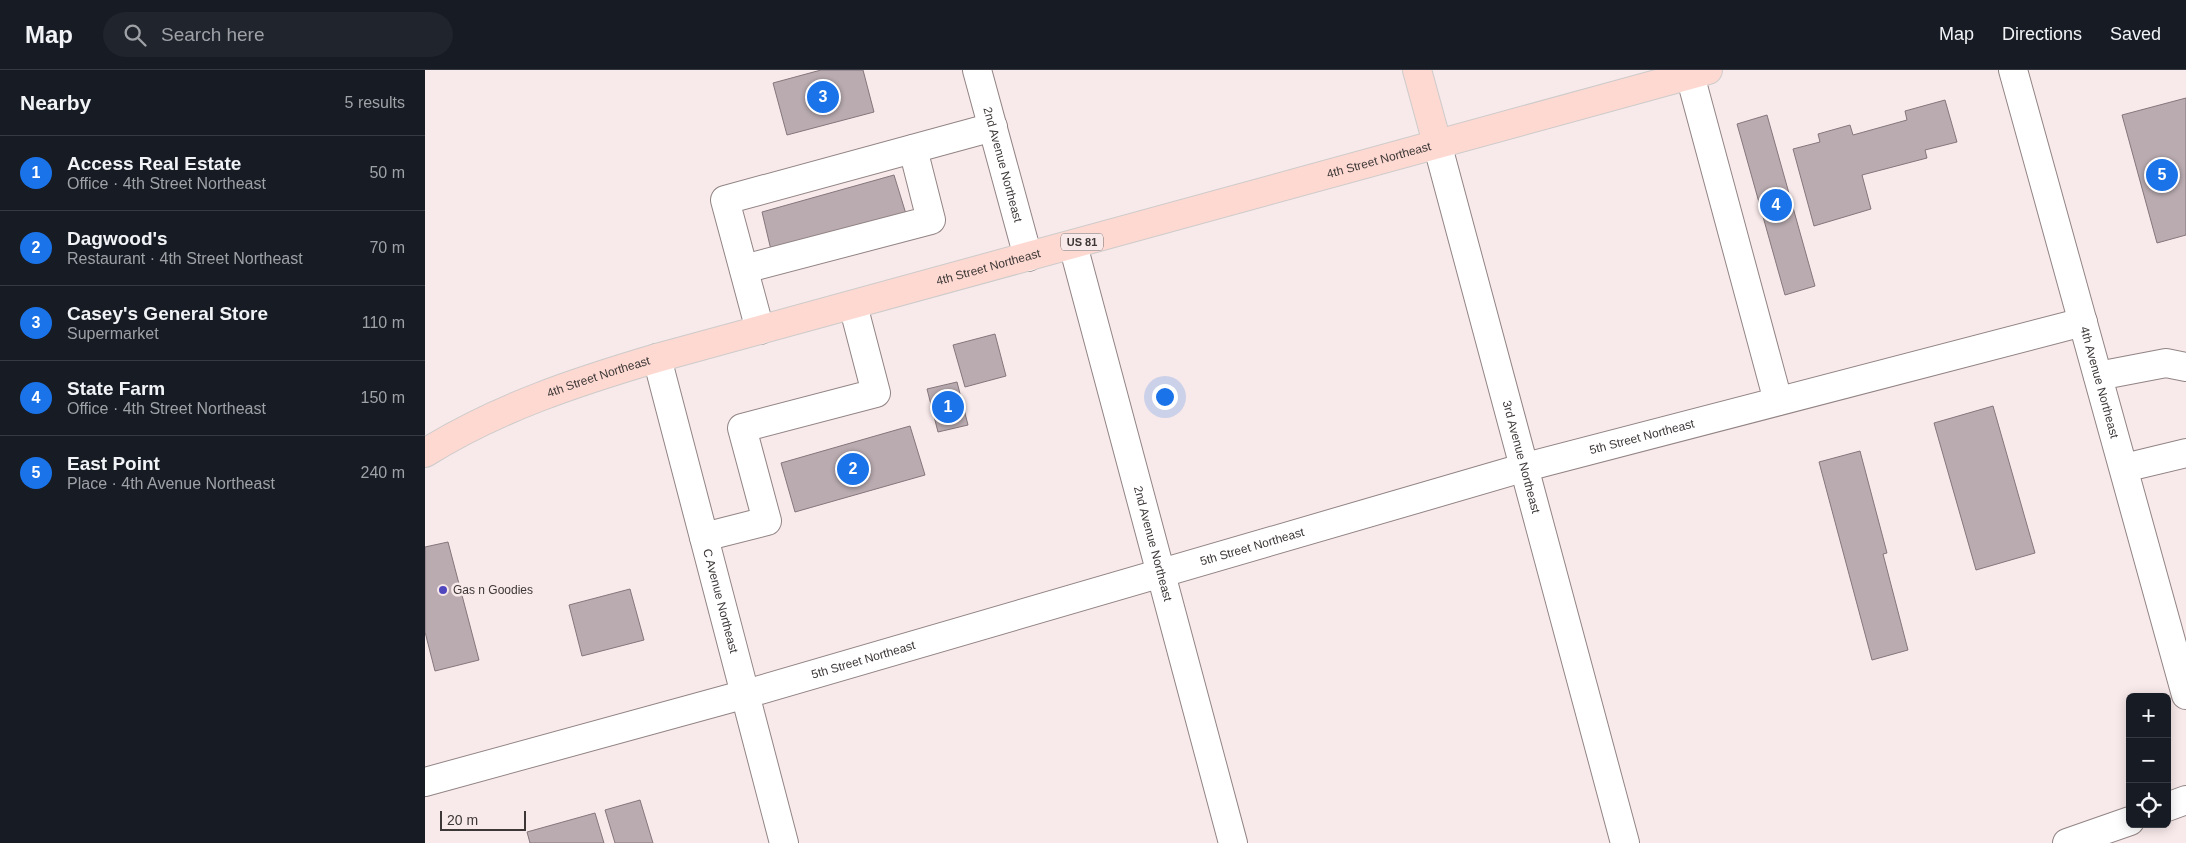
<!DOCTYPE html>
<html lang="en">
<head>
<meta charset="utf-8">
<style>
  body { margin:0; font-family:Arial,sans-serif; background:#20242c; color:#f1f3f6 }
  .controls { position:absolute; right:15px; bottom:15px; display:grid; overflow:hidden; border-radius:8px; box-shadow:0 2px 12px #0003 }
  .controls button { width:45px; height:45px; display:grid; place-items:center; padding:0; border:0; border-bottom:1px solid #363941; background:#171b24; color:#f1f3f6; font:25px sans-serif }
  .scale { position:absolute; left:15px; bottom:12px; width:86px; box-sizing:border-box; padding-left:5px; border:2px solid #3d3737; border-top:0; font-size:14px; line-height:18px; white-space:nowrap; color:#3d3737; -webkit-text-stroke:4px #f8e9ea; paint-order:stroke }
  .you { position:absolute; left:739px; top:326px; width:18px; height:18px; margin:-12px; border:4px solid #fff; border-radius:50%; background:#1a73e8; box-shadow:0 0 0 8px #1a73e833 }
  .badge { display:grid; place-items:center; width:32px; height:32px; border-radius:50%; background:#1a73e8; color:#fff; font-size:16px; font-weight:700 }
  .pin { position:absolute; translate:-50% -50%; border:2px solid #fff; box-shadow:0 1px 5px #0006 }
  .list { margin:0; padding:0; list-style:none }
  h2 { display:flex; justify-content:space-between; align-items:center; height:65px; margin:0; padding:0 20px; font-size:21px }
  h2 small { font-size:16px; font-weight:400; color:#9ea1a6 }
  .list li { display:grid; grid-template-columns:32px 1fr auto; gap:15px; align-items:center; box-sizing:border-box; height:75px; padding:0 20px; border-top:1px solid #363941 }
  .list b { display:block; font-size:19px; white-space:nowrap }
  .list p { margin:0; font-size:16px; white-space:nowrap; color:#9ea1a6 }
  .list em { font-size:16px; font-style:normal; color:#9ea1a6 }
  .icon { flex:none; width:28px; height:28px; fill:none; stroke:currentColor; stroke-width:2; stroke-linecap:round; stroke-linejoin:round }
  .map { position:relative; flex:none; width:1761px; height:773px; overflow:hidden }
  header { display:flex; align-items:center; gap:30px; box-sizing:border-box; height:70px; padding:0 25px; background:#171b24; border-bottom:1px solid #363941 }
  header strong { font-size:24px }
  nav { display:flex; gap:28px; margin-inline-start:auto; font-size:18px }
  .search { width:350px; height:45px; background:#20242c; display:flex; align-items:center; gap:12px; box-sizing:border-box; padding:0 18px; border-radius:28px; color:#9ea1a6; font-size:19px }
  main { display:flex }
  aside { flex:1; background:#171b24 }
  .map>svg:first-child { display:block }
  .building { fill:#b9abb0; stroke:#84777c }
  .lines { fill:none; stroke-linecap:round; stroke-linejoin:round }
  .minor-casing { stroke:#928485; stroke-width:30 }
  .major-casing { stroke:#cdcbcb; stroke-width:30 }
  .minor { stroke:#fff; stroke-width:28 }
  .major { stroke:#fdd9d1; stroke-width:28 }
  .poi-dot { fill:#5047be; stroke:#f8e9ea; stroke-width:2 }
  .labels { text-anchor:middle; stroke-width:5; stroke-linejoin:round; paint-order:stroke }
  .shield { fill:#f8e9ea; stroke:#756c6d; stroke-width:1 }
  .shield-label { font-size:11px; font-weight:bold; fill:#3d3737 }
  .street-label { font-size:12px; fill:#3d3737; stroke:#f8e9ea }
  .poi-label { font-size:12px; fill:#3d3737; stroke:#f8e9ea; text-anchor:start }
</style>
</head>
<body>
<header>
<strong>Map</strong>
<div class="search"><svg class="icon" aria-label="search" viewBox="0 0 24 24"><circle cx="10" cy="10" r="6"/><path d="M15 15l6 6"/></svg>Search here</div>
<nav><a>Map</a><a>Directions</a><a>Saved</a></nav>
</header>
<main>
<aside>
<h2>Nearby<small>5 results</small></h2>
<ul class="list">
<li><span class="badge">1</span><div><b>Access Real Estate</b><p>Office · 4th Street Northeast</p></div><em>50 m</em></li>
<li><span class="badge">2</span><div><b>Dagwood's</b><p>Restaurant · 4th Street Northeast</p></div><em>70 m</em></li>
<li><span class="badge">3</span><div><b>Casey's General Store</b><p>Supermarket</p></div><em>110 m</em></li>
<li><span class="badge">4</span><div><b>State Farm</b><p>Office · 4th Street Northeast</p></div><em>150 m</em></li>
<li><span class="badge">5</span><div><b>East Point</b><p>Place · 4th Avenue Northeast</p></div><em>240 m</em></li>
</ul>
</aside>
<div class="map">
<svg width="1761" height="773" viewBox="0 0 1761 773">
  <rect width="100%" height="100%" fill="#f8e9ea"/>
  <path class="building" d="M 396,0 L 438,0 L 449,42 L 362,65 L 348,13 Z
    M 1761,28 L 1761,165 L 1732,173 L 1697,45 Z
    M 1520,30 L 1532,72 L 1500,80 L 1502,88 L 1437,105 L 1446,139 L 1389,156 L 1368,79 L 1395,72 L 1393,64 L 1425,55 L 1428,65 L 1482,50 L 1480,41 Z
    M 1342,45 L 1390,216 L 1360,225 L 1312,54 Z
    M 469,105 L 481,144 L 346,180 L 337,142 Z
    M 570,264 L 581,306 L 540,317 L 528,275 Z
    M 532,312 L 543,355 L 513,362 L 502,319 Z
    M 1568,336 L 1610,483 L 1551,500 L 1509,353 Z
    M 485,356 L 500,405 L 370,442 L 356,393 Z
    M 1435,381 L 1462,483 L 1458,484 L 1483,580 L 1447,590 L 1394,392 Z
    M 23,472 L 54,590 L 10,601 L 0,562 L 0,477 Z
    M 205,519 L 219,570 L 157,586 L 144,535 Z
    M 215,730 L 228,773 L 190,773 L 180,740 Z
    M 170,743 L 179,773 L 105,773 L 102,762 Z"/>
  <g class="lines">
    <defs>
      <g id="minor">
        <path id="s1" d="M 552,0 L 603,187"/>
        <path id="s2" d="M 1588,0 L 1761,625"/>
        <path d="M 1265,5 L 1353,331"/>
        <path id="s3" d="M 1012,73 L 1200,773"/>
        <path id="s4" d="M 648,175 L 808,773"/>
        <path d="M 319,199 L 506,150 L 488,79"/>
        <path d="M 335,260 L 300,130 L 568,57"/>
        <path id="s5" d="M 232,288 L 359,773"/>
        <path d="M 1673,306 L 1741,293 L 1761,297"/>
        <path d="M 1699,398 L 1761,383"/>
        <path d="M 279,467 L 342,451 L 317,358 L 451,323 L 428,235"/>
        <path id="s6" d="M 0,712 L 321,624 L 1101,397 L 1658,252"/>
        <path d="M 1742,737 L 1761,730"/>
        <path d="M 1642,773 L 1705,751"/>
      </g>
      <g id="major">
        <path d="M 992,0 L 1012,73"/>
        <path id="s7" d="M 0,383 C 72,338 151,312 232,288 L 1283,0"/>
      </g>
    </defs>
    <use href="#minor" class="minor-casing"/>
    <use href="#major" class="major-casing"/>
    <use href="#minor" class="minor"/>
    <use href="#major" class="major"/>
  </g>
  <circle class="poi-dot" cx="18" cy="520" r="5"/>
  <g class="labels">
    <rect class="shield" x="636" y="163.5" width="42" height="17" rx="4"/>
    <g class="shield-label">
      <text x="657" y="176">US 81</text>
    </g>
    <g class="street-label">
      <text dy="4" stroke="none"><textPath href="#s7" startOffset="1000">4th Street Northeast</textPath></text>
      <text dy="4" stroke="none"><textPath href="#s1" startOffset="98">2nd Avenue Northeast</textPath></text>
      <text dy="4" stroke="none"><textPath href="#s7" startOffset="595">4th Street Northeast</textPath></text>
      <text dy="4" stroke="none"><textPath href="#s7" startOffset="190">4th Street Northeast</textPath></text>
      <text dy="4" stroke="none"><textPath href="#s2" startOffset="324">4th Avenue Northeast</textPath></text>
      <text dy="4" stroke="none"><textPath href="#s6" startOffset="1265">5th Street Northeast</textPath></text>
      <text dy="4" stroke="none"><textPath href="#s3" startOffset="325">3rd Avenue Northeast</textPath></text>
      <text dy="4" stroke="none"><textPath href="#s4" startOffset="309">2nd Avenue Northeast</textPath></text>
      <text dy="4" stroke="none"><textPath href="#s6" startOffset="860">5th Street Northeast</textPath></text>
      <text dy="4" stroke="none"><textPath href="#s5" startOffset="251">C Avenue Northeast</textPath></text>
      <text dy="4" stroke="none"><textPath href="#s6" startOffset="455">5th Street Northeast</textPath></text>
    </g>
    <g class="poi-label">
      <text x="28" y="524">Gas n Goodies</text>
    </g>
  </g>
</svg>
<div class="controls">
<button>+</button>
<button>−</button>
<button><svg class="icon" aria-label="locate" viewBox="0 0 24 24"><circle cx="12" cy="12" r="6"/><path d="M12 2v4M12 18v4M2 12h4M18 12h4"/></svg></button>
</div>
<div class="scale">20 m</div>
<div class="you"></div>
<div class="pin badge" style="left:523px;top:337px">1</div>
<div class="pin badge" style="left:428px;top:399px">2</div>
<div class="pin badge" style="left:398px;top:27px">3</div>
<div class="pin badge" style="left:1351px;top:135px">4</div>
<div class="pin badge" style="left:1737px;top:105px">5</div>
</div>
</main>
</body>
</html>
